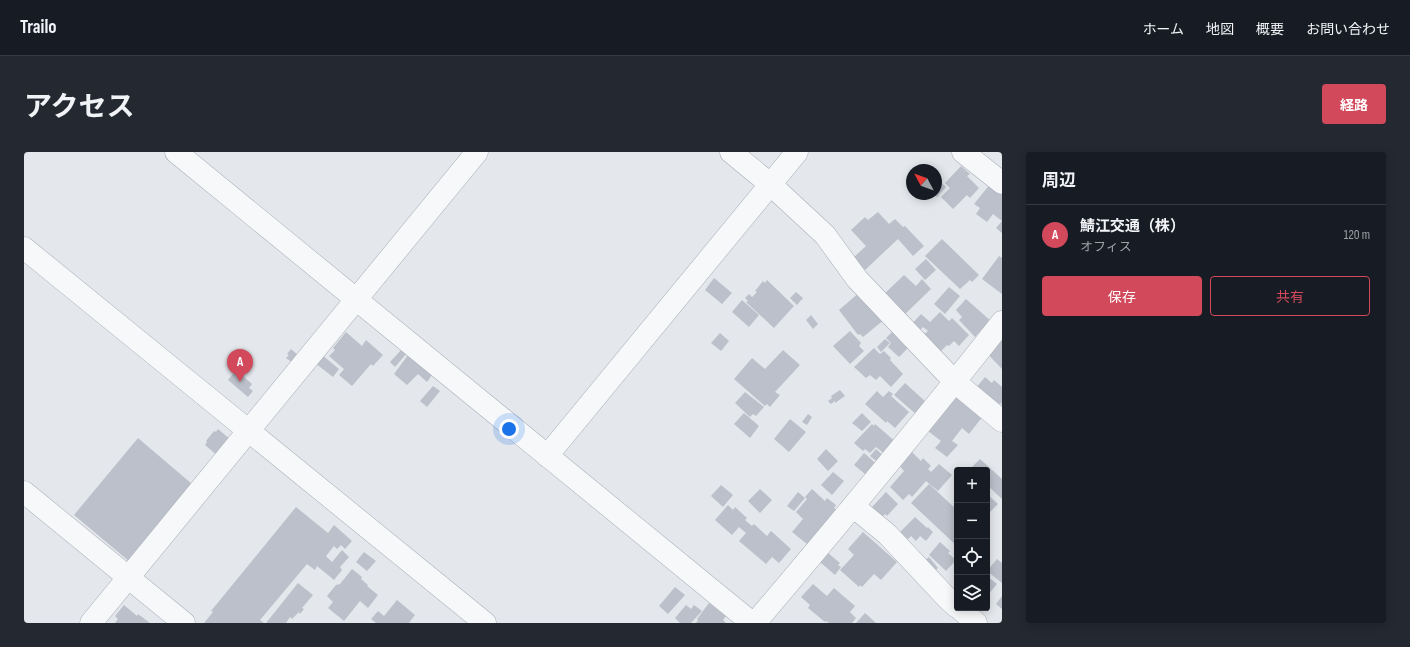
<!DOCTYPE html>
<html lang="ja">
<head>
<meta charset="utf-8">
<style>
  body { margin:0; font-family:"Sofia Sans Condensed","Noto Sans JP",sans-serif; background:#242831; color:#f1f3f6 }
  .controls { position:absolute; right:12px; bottom:12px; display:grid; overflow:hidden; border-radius:4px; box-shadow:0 2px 10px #0003 }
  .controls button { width:36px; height:36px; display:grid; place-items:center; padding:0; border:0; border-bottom:1px solid #363941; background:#171b24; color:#f1f3f6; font:20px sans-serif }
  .compass { position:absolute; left:882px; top:12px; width:36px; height:36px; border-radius:50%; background:#171b24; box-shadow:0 2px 10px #0003; rotate:311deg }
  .you { position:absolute; left:485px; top:277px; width:14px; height:14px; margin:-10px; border:3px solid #fff; border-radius:50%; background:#1a73e8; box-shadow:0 0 0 6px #1a73e833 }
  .badge { display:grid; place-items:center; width:26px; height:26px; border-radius:50%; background:#d1495b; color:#fff; font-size:13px; font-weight:700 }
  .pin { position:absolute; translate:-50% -33px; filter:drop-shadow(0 1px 2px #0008) }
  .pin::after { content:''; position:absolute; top:21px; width:14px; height:12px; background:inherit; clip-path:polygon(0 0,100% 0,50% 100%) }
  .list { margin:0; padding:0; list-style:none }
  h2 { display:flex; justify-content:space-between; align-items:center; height:52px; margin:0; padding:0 16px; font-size:17px }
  h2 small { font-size:13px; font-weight:400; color:#9ea1a6 }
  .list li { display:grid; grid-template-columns:26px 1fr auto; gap:12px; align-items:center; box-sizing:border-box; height:60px; padding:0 16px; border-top:1px solid #363941 }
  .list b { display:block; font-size:15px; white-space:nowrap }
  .list p { margin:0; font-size:13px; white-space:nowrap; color:#9ea1a6 }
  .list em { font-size:13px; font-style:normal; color:#9ea1a6 }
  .actions { display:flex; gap:8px; padding:12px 16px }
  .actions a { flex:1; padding:9px 0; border:1px solid #d1495b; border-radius:4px; text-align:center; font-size:14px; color:#d1495b }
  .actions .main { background:#d1495b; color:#fff }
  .icon { flex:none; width:22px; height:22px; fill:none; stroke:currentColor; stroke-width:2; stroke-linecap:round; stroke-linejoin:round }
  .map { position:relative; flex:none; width:978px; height:471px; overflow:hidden; border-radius:4px }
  header { display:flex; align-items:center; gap:24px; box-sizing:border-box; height:56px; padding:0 20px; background:#171b24; border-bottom:1px solid #363941 }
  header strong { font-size:19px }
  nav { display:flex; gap:22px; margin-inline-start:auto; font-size:14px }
  .intro { display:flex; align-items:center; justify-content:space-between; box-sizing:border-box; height:96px; padding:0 24px }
  h1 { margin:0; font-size:28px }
  .button { padding:10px 18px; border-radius:4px; background:#d1495b; color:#fff; font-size:14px; font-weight:700 }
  main { display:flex; gap:24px; padding:0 24px }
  aside { flex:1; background:#171b24; border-radius:4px; box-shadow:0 2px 10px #0003 }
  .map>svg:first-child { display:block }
  .building { fill:#bbc0ca }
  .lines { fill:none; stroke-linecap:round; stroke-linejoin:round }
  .minor-casing { stroke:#a9aeb7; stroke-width:23 }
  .minor { stroke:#f7f8fa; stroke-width:22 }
</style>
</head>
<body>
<header>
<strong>Trailo</strong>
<nav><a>ホーム</a><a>地図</a><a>概要</a><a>お問い合わせ</a></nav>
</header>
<div class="intro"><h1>アクセス</h1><a class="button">経路</a></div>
<main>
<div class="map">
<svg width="978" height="471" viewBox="0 0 978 471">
  <rect width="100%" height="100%" fill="#e4e7ec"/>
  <path class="building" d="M 937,14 L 946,22 L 943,24 L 955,36 L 946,46 L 943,43 L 929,57 L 917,45 L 926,36 L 921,31 Z
    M 912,26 L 922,35 L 913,45 L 909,42 L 912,42 Z
    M 967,31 L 978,42 L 978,69 L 969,62 L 963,70 L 952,62 L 956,56 L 950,52 Z
    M 854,60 L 865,72 L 871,67 L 879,75 L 881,74 L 900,94 L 889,104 L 874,87 L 841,118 L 830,105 L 842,94 L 827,78 L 841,65 L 844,68 Z
    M 978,69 L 978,81 L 972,76 Z
    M 918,87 L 955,123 L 948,130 L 946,128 L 936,137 L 901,104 Z
    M 975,104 L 978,106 L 978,142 L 958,127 Z
    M 902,107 L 912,118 L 901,128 L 891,117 Z
    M 880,123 L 892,134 L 898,127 L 907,137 L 878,165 L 857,145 Z
    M 690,126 L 708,141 L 698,152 L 681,138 Z
    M 743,128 L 770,154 L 750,176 L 722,150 L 724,149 L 721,146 L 725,142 L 728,145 L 733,140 L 731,139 L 739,129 L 741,131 Z
    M 925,135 L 936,144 L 921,162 L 910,152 Z
    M 772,140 L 779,146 L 773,153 L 766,146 Z
    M 836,140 L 861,167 L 839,185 L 836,182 L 834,183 L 815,158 Z
    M 942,147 L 968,170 L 961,174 L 951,185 L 935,168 L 938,165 L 932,158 Z
    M 718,148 L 735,163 L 725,175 L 708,160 Z
    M 916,160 L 925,169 L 928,166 L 945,183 L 935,194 L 930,189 L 925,194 L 923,193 L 913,203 L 896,186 L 904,179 L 899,175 L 893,181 L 886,174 L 897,162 L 906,170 Z
    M 787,163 L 794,172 L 789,177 L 782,168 Z
    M 872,176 L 888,192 L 875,205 L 864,195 L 867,191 L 862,186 Z
    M 978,178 L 978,217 L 961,199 Z
    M 826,179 L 837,191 L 835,194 L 840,199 L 826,212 L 809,194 Z
    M 322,180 L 338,194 L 342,188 L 359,203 L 349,214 L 347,212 L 328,234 L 315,223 L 320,217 L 305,204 L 311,198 L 309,196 Z
    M 696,181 L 705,189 L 697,199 L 687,191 Z
    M 861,187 L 866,191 L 857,200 L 853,195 Z
    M 850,196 L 856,202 L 860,199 L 867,206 L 866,208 L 879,222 L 867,235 L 856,224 L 852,228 L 846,223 L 842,226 L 830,215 Z
    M 267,197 L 275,204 L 269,211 L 262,206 L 265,203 L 263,202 Z
    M 378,197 L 383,201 L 371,215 L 366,210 Z
    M 759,198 L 776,213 L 751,240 L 756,243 L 746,255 L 743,252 L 741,254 L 710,227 L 728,206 L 741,217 Z
    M 298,203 L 315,217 L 309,225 L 291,211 Z
    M 384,203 L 408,223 L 403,230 L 394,222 L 383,233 L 370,222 Z
    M 212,218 L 228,232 L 225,236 L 229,239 L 224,245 L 204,228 Z
    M 961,225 L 968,231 L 970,228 L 978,235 L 978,252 L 976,251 L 972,255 L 951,237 Z
    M 881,231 L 903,251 L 893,263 L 870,243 Z
    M 409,234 L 416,239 L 403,255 L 396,249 Z
    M 816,238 L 821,244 L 811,251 L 811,249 L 807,252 L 804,249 L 808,246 L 807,244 Z
    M 853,239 L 859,245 L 865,239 L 869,242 L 867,244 L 885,260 L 871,276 L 863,269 L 862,271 L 841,252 Z
    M 721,240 L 740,255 L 732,264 L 729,262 L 726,265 L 711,251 Z
    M 929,243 L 951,261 L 959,264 L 945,282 L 938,276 L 928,289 L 934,293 L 923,305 L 911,296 L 917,289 L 904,279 Z
    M 720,261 L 735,274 L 726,286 L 710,272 Z
    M 838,261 L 847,270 L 838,279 L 828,271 Z
    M 784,262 L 788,265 L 783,273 L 778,270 Z
    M 766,267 L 782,280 L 765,300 L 750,287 Z
    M 848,272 L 850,274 L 851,272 L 873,291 L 862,303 L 852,295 L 846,301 L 841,297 L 839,299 L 830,291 Z
    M 194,277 L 207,288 L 194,304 L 181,293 L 183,290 L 182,289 L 190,279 L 192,280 Z
    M 114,286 L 168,332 L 106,410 L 50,363 Z
    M 802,297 L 814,309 L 804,319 L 793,307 Z
    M 852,297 L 862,306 L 856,312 L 846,304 Z
    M 887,299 L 897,309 L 899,306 L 907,314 L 904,317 L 907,320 L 915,312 L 928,323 L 914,339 L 902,329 L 888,345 L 885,342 L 879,348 L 866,335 L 880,319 L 875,313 Z
    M 840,301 L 856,315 L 846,326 L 830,313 Z
    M 956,307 L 978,327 L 978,347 L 963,333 L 963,318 L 946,317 Z
    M 809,320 L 820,329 L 808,343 L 797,333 Z
    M 905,332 L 933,358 L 933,394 L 887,351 Z
    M 697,333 L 709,343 L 699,355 L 687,344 Z
    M 736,337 L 748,348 L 736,361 L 724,349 Z
    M 788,337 L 801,349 L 803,346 L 812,353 L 810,356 L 815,360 L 801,371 L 783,392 L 768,380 L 779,367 L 772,360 L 783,347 L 781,345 Z
    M 774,340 L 781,346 L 770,359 L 763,354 Z
    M 862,340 L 874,352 L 863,364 L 861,362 L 858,365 L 848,355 Z
    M 963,342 L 974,352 L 963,363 Z
    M 704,353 L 709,358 L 711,355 L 723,366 L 721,368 L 728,374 L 730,372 L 743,384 L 747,379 L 767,397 L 755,411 L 748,405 L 742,412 L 715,389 L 722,381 L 715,375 L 708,383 L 691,368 Z
    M 272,355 L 304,381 L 310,373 L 328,389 L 321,397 L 317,393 L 313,397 L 310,394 L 302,404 L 308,410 L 318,398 L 325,405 L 316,415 L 318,418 L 310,428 L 293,414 L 291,418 L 283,412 L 236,468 L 240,471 L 180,471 L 189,460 L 187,459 Z
    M 891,365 L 903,376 L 904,375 L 909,380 L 902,389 L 896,384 L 892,389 L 887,384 L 884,387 L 876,380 Z
    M 839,380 L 873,410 L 857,428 L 850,422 L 838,435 L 836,433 L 835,435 L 816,418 L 830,403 L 824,397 Z
    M 916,390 L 926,399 L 924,401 L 932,408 L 922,419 L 905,403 Z
    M 340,400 L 352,409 L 343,419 L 332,410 Z
    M 804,401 L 816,411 L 814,413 L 817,415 L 811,423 L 796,410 Z
    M 905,405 L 914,416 L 910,420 L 900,409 Z
    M 973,407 L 978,411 L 978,431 L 963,419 Z
    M 328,417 L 338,425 L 337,427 L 344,433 L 343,434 L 354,443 L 344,456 L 336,449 L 320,469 L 304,456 L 309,450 L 303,444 L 312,433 L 316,432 Z
    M 963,424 L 973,432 L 963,444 Z
    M 274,431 L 289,443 L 278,456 L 280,457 L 276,462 L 275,460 L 268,467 L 266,465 L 262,471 L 242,471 Z
    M 789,432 L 803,444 L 810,436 L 831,454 L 826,460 L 832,466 L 828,471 L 805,471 L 802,469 L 801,470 L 784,456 L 786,453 L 777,445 Z
    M 651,435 L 661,443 L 644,462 L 635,454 Z
    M 978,444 L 978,457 L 972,452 Z
    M 373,448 L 391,463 L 385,471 L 352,471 L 347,467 L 354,459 L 360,464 Z
    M 685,451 L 702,464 L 699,468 L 702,471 L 672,471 L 674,468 L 673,467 Z
    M 100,453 L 113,464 L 114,462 L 126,471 L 91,471 L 94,467 L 91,464 Z
    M 662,453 L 667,457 L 670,453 L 678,459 L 667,471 L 656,471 L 651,466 Z
    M 841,461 L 852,471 L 832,471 Z"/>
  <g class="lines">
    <defs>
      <path id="minor" d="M 152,0 L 728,471
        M 707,0 L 746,32 L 801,83 L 833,127 L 931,230 L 978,269
        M 939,0 L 978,31
        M 0,96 L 461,471
        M 523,304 L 773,0
        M 0,340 L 160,471
        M 829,354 L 863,382 L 923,446 L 933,455
        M 935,456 L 952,471
        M 67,471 L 453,0
        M 731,471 C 815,372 898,272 978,170"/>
    </defs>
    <use href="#minor" class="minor-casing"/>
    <use href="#minor" class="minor"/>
  </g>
</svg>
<div class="controls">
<button>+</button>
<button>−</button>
<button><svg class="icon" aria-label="locate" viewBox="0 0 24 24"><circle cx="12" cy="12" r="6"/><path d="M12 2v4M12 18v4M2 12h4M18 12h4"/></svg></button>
<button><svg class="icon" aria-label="layers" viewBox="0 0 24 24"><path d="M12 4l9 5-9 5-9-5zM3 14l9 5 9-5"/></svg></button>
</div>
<svg class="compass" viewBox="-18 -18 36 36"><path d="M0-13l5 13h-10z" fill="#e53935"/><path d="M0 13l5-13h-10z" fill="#9ea1a6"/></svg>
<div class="you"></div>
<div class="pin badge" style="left:216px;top:230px">A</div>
</div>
<aside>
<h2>周辺<small></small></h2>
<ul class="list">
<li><span class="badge">A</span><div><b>鯖江交通（株）</b><p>オフィス</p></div><em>120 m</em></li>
</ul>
<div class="actions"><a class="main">保存</a><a>共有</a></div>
</aside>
</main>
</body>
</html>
